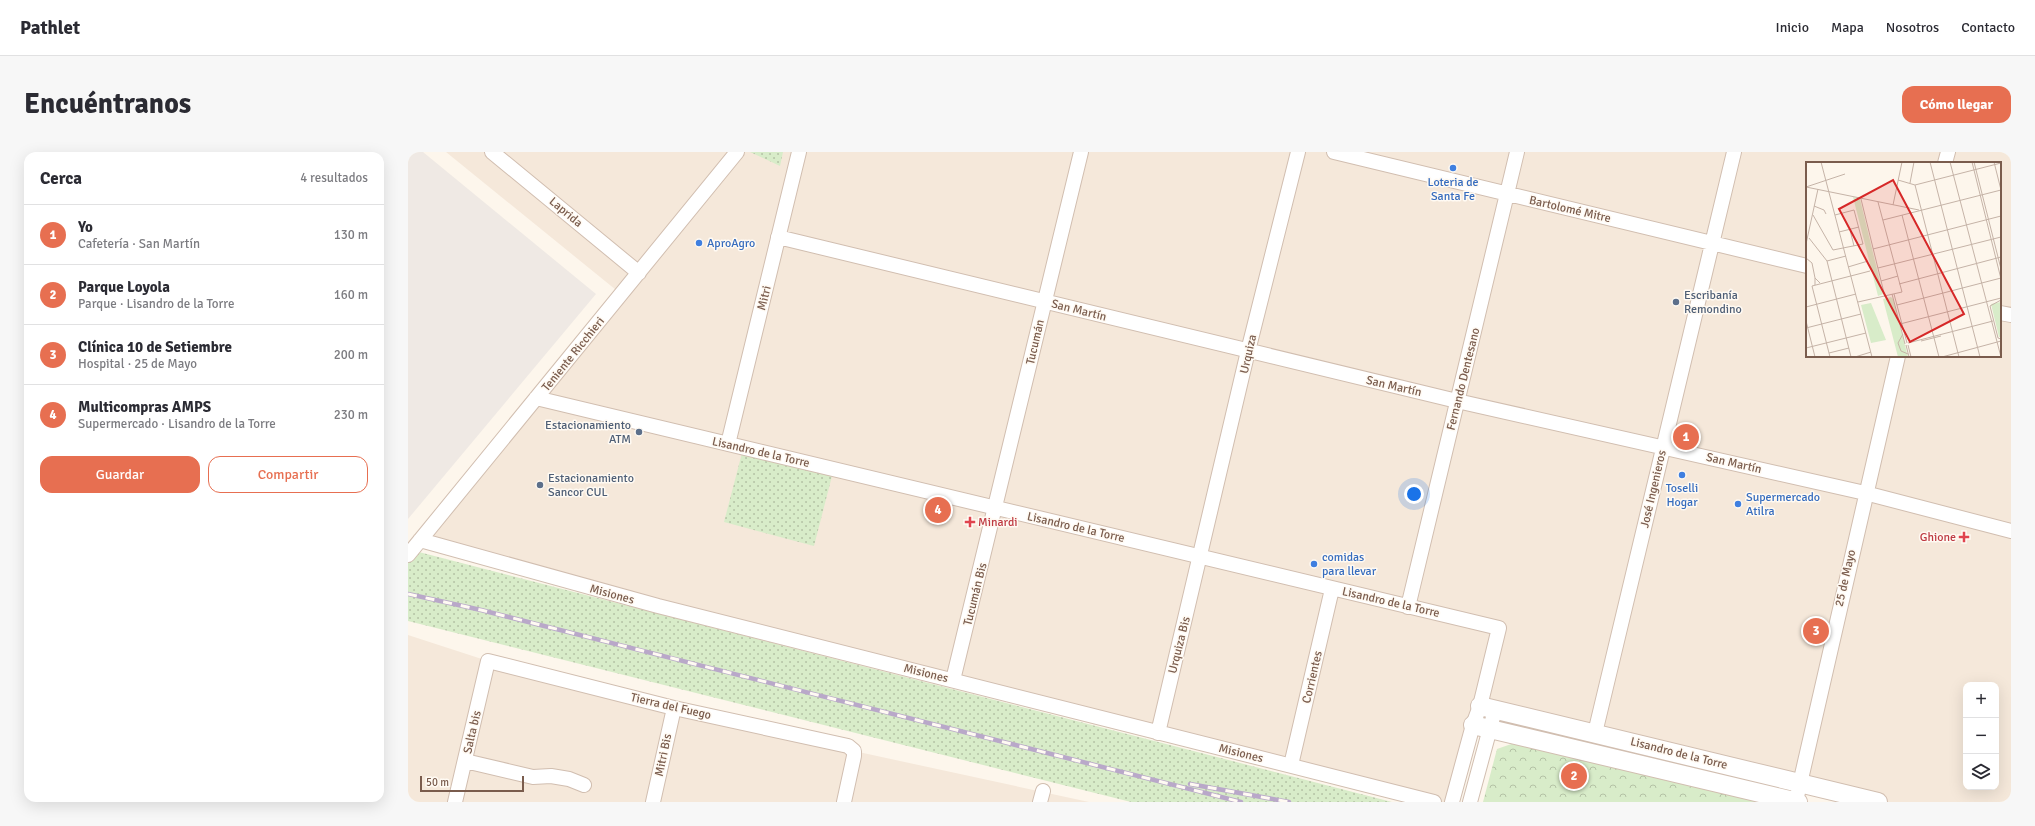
<!DOCTYPE html>
<html lang="es">
<head>
<meta charset="utf-8">
<style>
  body { margin:0; font-family:Signika,sans-serif; background:#f7f7f7; color:#2b2b33 }
  .controls { position:absolute; right:12px; bottom:12px; display:grid; overflow:hidden; border-radius:8px; box-shadow:0 4px 16px #0002 }
  .controls button { width:36px; height:36px; display:grid; place-items:center; padding:0; border:0; border-bottom:1px solid #e1e1e2; background:#fff; color:#2b2b33; font:20px sans-serif }
  .scale { position:absolute; left:12px; bottom:10px; width:104px; box-sizing:border-box; padding-left:4px; border:2px solid #7a5c4d; border-top:0; font-size:11px; line-height:14px; white-space:nowrap; color:#7a5c4d; -webkit-text-stroke:3px #fffaf3; paint-order:stroke }
  .you { position:absolute; left:1006px; top:342px; width:14px; height:14px; margin:-10px; border:3px solid #fff; border-radius:50%; background:#1a73e8; box-shadow:0 0 0 6px #1a73e833 }
  .badge { display:grid; place-items:center; width:26px; height:26px; border-radius:50%; background:#e76f51; color:#fff; font-size:13px; font-weight:700 }
  .pin { position:absolute; translate:-50% -50%; border:2px solid #fff; box-shadow:0 1px 4px #0006 }
  .list { margin:0; padding:0; list-style:none }
  h2 { display:flex; justify-content:space-between; align-items:center; height:52px; margin:0; padding:0 16px; font-size:17px }
  h2 small { font-size:13px; font-weight:400; color:#7c7c81 }
  .list li { display:grid; grid-template-columns:26px 1fr auto; gap:12px; align-items:center; box-sizing:border-box; height:60px; padding:0 16px; border-top:1px solid #e1e1e2 }
  .list b { display:block; font-size:15px; white-space:nowrap }
  .list p { margin:0; font-size:13px; white-space:nowrap; color:#7c7c81 }
  .list em { font-size:13px; font-style:normal; color:#7c7c81 }
  .actions { display:flex; gap:8px; padding:12px 16px }
  .actions a { flex:1; padding:9px 0; border:1px solid #e76f51; border-radius:12px; text-align:center; font-size:14px; color:#e76f51 }
  .actions .main { background:#e76f51; color:#fff }
  .icon { flex:none; width:22px; height:22px; fill:none; stroke:currentColor; stroke-width:2; stroke-linecap:round; stroke-linejoin:round }
  .map { position:relative; flex:none; width:1603px; height:650px; overflow:hidden; border-radius:12px }
  header { display:flex; align-items:center; gap:24px; box-sizing:border-box; height:56px; padding:0 20px; background:#fff; border-bottom:1px solid #e1e1e2 }
  header strong { font-size:19px }
  nav { display:flex; gap:22px; margin-inline-start:auto; font-size:14px }
  .intro { display:flex; align-items:center; justify-content:space-between; box-sizing:border-box; height:96px; padding:0 24px }
  h1 { margin:0; font-size:28px }
  .button { padding:10px 18px; border-radius:12px; background:#e76f51; color:#fff; font-size:14px; font-weight:700 }
  main { display:flex; gap:24px; padding:0 24px }
  aside { flex:1; background:#fff; border-radius:12px; box-shadow:0 4px 16px #0002 }
  .map>svg:first-child { display:block }
  .residential { fill:#f5e8da; fill-rule:evenodd }
  .industrial { fill:#efe9e4 }
  .grass { fill:url(#grass-dots) }
  .park { fill:url(#park-crowns) }
  .lines { fill:none; stroke-linecap:round; stroke-linejoin:round }
  .minor-casing { stroke:#d1beb0; stroke-width:16 }
  .tertiary-casing { stroke:#d1beb0; stroke-width:20 }
  .minor { stroke:#fff; stroke-width:14 }
  .tertiary { stroke:#fff; stroke-width:18 }
  .rail-casing { stroke:#b9a8c9; stroke-width:4.5 }
  .rail { stroke:#fffaf3; stroke-width:3; stroke-dasharray:9; stroke-linecap:butt }
  .shop-dot { fill:#3f7fe0; stroke:#fffaf3; stroke-width:1.5 }
  .service-dot { fill:#5c6f8a; stroke:#fffaf3; stroke-width:1.5 }
  .health-dot { fill:#e0444e; stroke:#fffaf3; stroke-width:1.5 }
  .labels { text-anchor:middle; stroke-width:3; stroke-linejoin:round; paint-order:stroke }
  .shop-label { font-size:12px; fill:#366cbe; stroke:#fffaf3; text-anchor:start }
  .street-label { font-size:12px; fill:#7a5c4d; stroke:#fffaf3 }
  .service-label { font-size:12px; fill:#4e5e75; stroke:#fffaf3; text-anchor:start }
  .health-label { font-size:12px; fill:#be3a42; stroke:#fffaf3; text-anchor:start }
  .inset-road { fill:none; stroke:#c5b3a7; stroke-width:1 }
  .view { fill:#d62828; fill-opacity:0.15; stroke:#d62828; stroke-width:2 }
  .inset-edge { fill:none; stroke:#7a5c4d; stroke-width:2 }
</style>
</head>
<body>
<header>
<strong>Pathlet</strong>
<nav><a>Inicio</a><a>Mapa</a><a>Nosotros</a><a>Contacto</a></nav>
</header>
<div class="intro"><h1>Encuéntranos</h1><a class="button">Cómo llegar</a></div>
<main>
<aside>
<h2>Cerca<small>4 resultados</small></h2>
<ul class="list">
<li><span class="badge">1</span><div><b>Yo</b><p>Cafetería · San Martín</p></div><em>130 m</em></li>
<li><span class="badge">2</span><div><b>Parque Loyola</b><p>Parque · Lisandro de la Torre</p></div><em>160 m</em></li>
<li><span class="badge">3</span><div><b>Clínica 10 de Setiembre</b><p>Hospital · 25 de Mayo</p></div><em>200 m</em></li>
<li><span class="badge">4</span><div><b>Multicompras AMPS</b><p>Supermercado · Lisandro de la Torre</p></div><em>230 m</em></li>
</ul>
<div class="actions"><a class="main">Guardar</a><a>Compartir</a></div>
</aside>
<div class="map">
<svg width="1603" height="650" viewBox="0 0 1603 650">
  <defs>
    <pattern id="grass-dots" width="8" height="8" patternUnits="userSpaceOnUse"><rect width="8" height="8" fill="#d8ecc9"/><path d="M2 2h.1M6 6h.1" fill="none" stroke="#b4c2a5" stroke-width="1.8" stroke-linecap="round"/></pattern>
    <pattern id="park-crowns" width="20" height="18" patternUnits="userSpaceOnUse"><rect width="20" height="18" fill="#d8ecc9"/><path d="M2 6a3 3 0 1 1 6 0M12 15a3 3 0 1 1 6 0" fill="none" stroke="#b4c2a5"/></pattern>
  </defs>
  <rect width="100%" height="100%" fill="#fdf6ec"/>
  <path class="residential" d="M 38,0 L 1603,0 L 1603,650 L 1470,650 L 1072,554 L 1044,650 L 1026,650 L 12,388 L 213,142 ZM 1399,11 L 1592,11 L 1592,204 L 1399,204 ZM 1558,533 L 1588,533 L 1588,635 L 1558,635 Z
    M 0,483 L 80,509 L 446,599 L 681,650 L 0,650 Z"/>
  <path class="industrial" d="M 0,0 L 15,0 L 188,142 L 0,367 Z"/>
  <path class="grass" d="M 342,0 L 375,0 L 372,14 Z
    M 334,301 L 424,324 L 406,394 L 316,370 Z
    M 7,399 L 984,650 L 723,650 L 0,469 L 0,408 Z"/>
  <path class="park" d="M 1109,590 L 1360,650 L 1075,650 L 1089,597 Z"/>
  <g class="lines">
    <defs>
      <path id="minor" d="M 84,0 L 231,121
        M 926,0 L 1399,114
        M 1537,11 L 1540,0
        M 370,85 L 1049,249 L 1457,341 L 1603,379
        M 1592,161 L 1603,163
        M 128,246 L 1091,476 L 1072,554 L 1065,573 L 1044,650
        M 320,292 L 391,0
        M 12,388 L 250,454 L 1026,650
        M 0,403 L 329,0
        M 1000,455 L 1109,0
        M 545,528 L 673,0
        M 750,581 L 840,199 L 890,0
        M 1187,581 L 1326,0
        M 57,609 L 125,625 L 143,624 L 161,627 L 176,633
        M 883,613 L 924,437
        M 1388,649 L 1490,204
        M 47,650 L 80,509 L 266,556 L 440,594 L 446,599 L 446,604 L 436,650
        M 245,650 L 266,556
        M 632,650 L 635,639
        M 1062,650 L 1087,558"/>
      <path id="tertiary" d="M 1072,554 L 1470,650
        M 1065,573 L 1390,650"/>
    </defs>
    <use href="#minor" class="minor-casing"/>
    <use href="#tertiary" class="tertiary-casing"/>
    <use href="#minor" class="minor"/>
    <use href="#tertiary" class="tertiary"/>
    <defs>
      <path id="rail" d="M 0,442 L 73,458 L 833,650
        M 782,632 L 881,650"/>
    </defs>
    <use href="#rail" class="rail-casing"/>
    <use href="#rail" class="rail"/>
  </g>
  <g class="shop-dot">
    <circle cx="1045" cy="16" r="4"/>
    <circle cx="291" cy="91" r="4"/>
    <circle cx="1274" cy="323" r="4"/>
    <circle cx="1330" cy="352" r="4"/>
    <circle cx="906" cy="412" r="4"/>
  </g>
  <g class="service-dot">
    <circle cx="1268" cy="150" r="4"/>
    <circle cx="231" cy="280" r="4"/>
    <circle cx="132" cy="333" r="4"/>
  </g>
  <g class="health-dot">
    <path d="M560 364h4v4h4v4h-4v4h-4v-4h-4v-4h4z"/>
    <path d="M1554 379h4v4h4v4h-4v4h-4v-4h-4v-4h4z"/>
  </g>
  <g class="labels">
    <g class="shop-label">
      <text x="1045" y="34" text-anchor="middle">Loteria de<tspan x="1045" dy="14">Santa Fe</tspan></text>
      <text x="299" y="95">AproAgro</text>
      <text x="1274" y="340" text-anchor="middle">Toselli<tspan x="1274" dy="14">Hogar</tspan></text>
      <text x="1338" y="349">Supermercado<tspan x="1338" dy="14">Atilra</tspan></text>
      <text x="914" y="409">comidas<tspan x="914" dy="14">para llevar</tspan></text>
    </g>
    <g class="street-label">
      <text transform="translate(1162 57) rotate(13)" y="4">Bartolomé Mitre</text>
      <text transform="translate(158 60) rotate(40)" y="4">Laprida</text>
      <text transform="translate(356 146) rotate(-76)" y="4">Mitri</text>
      <text transform="translate(671 158) rotate(14)" y="4">San Martín</text>
      <text transform="translate(627 190) rotate(-77)" y="4">Tucumán</text>
      <text transform="translate(165 202) rotate(-51)" y="4">Teniente Ricchieri</text>
      <text transform="translate(840 202) rotate(-77)" y="4">Urquiza</text>
      <text transform="translate(1055 227) rotate(-76)" y="4">Fernando Dentesano</text>
      <text transform="translate(986 234) rotate(13)" y="4">San Martín</text>
      <text transform="translate(353 300) rotate(13)" y="4">Lisandro de la Torre</text>
      <text transform="translate(1326 311) rotate(13)" y="4">San Martín</text>
      <text transform="translate(1245 337) rotate(-77)" y="4">José Ingenieros</text>
      <text transform="translate(668 375) rotate(13)" y="4">Lisandro de la Torre</text>
      <text transform="translate(1437 426) rotate(-77)" y="4">25 de Mayo</text>
      <text transform="translate(204 442) rotate(15)" y="4">Misiones</text>
      <text transform="translate(567 442) rotate(-76)" y="4">Tucumán Bis</text>
      <text transform="translate(983 450) rotate(13)" y="4">Lisandro de la Torre</text>
      <text transform="translate(771 493) rotate(-76)" y="4">Urquiza Bis</text>
      <text transform="translate(518 521) rotate(14)" y="4">Misiones</text>
      <text transform="translate(904 525) rotate(-77)" y="4">Corrientes</text>
      <text transform="translate(263 554) rotate(13)" y="4">Tierra del Fuego</text>
      <text transform="translate(64 580) rotate(-77)" y="4">Salta bis</text>
      <text transform="translate(833 601) rotate(14)" y="4">Misiones</text>
      <text transform="translate(1271 601) rotate(14)" y="4">Lisandro de la Torre</text>
      <text transform="translate(255 603) rotate(-78)" y="4">Mitri Bis</text>
    </g>
    <g class="service-label">
      <text x="1276" y="147">Escribanía<tspan x="1276" dy="14">Remondino</tspan></text>
      <text x="223" y="277" text-anchor="end">Estacionamiento<tspan x="223" dy="14">ATM</tspan></text>
      <text x="140" y="330">Estacionamiento<tspan x="140" dy="14">Sancor CUL</tspan></text>
    </g>
    <g class="health-label">
      <text x="570" y="374">Minardi</text>
      <text x="1548" y="389" text-anchor="end">Ghione</text>
    </g>
  </g>
  <g transform="translate(1398 10)">
    <rect width="195" height="195" fill="#fdf6ec"/>
    <path d="M 47,35 L 54,37 L 77,132 L 72,134 Z" fill="#d8ecc9"/>
    <path d="M 85,135 L 87,137 L 102,195 L 92,195 L 77,137 ZM 195,140 L 195,175 L 193,175 L 185,142 ZM 65,141 L 80,178 L 65,181 L 55,143 Z" fill="#d8ecc9"/>
    <path class="inset-road" d="M 15,0 L 66,195M 124,0 L 174,195M 144,0 L 195,195M 166,0 L 195,117M 168,0 L 195,107M 188,0 L 195,28M 92,18 L 109,23 L 195,1M 104,21 L 108,0M 109,23 L 153,195M 0,25 L 113,48M 0,25 L 39,12M 55,37 L 79,135M 87,43 L 96,0M 8,44 L 18,48 L 20,52M 7,53 L 27,88 L 57,82 L 48,48 L 29,53M 96,53 L 133,195M 77,58 L 195,28M 44,68 L 48,84M 33,70 L 53,65M 3,76 L 21,99 L 45,195M 0,82 L 12,27M 67,87 L 195,54M 0,96 L 6,101 L 9,116M 21,99 L 40,94M 42,105 L 62,99M 72,106 L 195,75M 75,119 L 92,114M 93,122 L 195,95M 9,123 L 9,116 L 14,121M 86,132 L 99,182M 88,132 L 101,181M 195,138 L 184,144 L 192,176 L 195,177M 52,140 L 96,130 L 72,40M 91,143 L 195,116M 0,145 L 50,132M 0,159 L 9,195M 94,162 L 195,136M 0,166 L 55,152M 97,172 L 92,181 L 95,189 L 102,192M 115,179 L 135,174M 102,181 L 187,159M 100,183 L 103,195M 102,183 L 105,195M 0,186 L 60,171M 23,191 L 43,186M 24,195 L 6,124 L 64,109M 49,195 L 65,190M 136,195 L 195,179"/>
    <path class="view" d="M 87,18 L 158,152 L 104,180 L 33,47 Z"/>
    <rect width="195" height="195" class="inset-edge"/>
  </g>
</svg>
<div class="controls">
<button>+</button>
<button>−</button>
<button><svg class="icon" aria-label="layers" viewBox="0 0 24 24"><path d="M12 4l9 5-9 5-9-5zM3 14l9 5 9-5"/></svg></button>
</div>
<div class="scale">50 m</div>
<div class="you"></div>
<div class="pin badge" style="left:1278px;top:285px">1</div>
<div class="pin badge" style="left:1166px;top:624px">2</div>
<div class="pin badge" style="left:1408px;top:479px">3</div>
<div class="pin badge" style="left:530px;top:358px">4</div>
</div>
</main>
</body>
</html>
